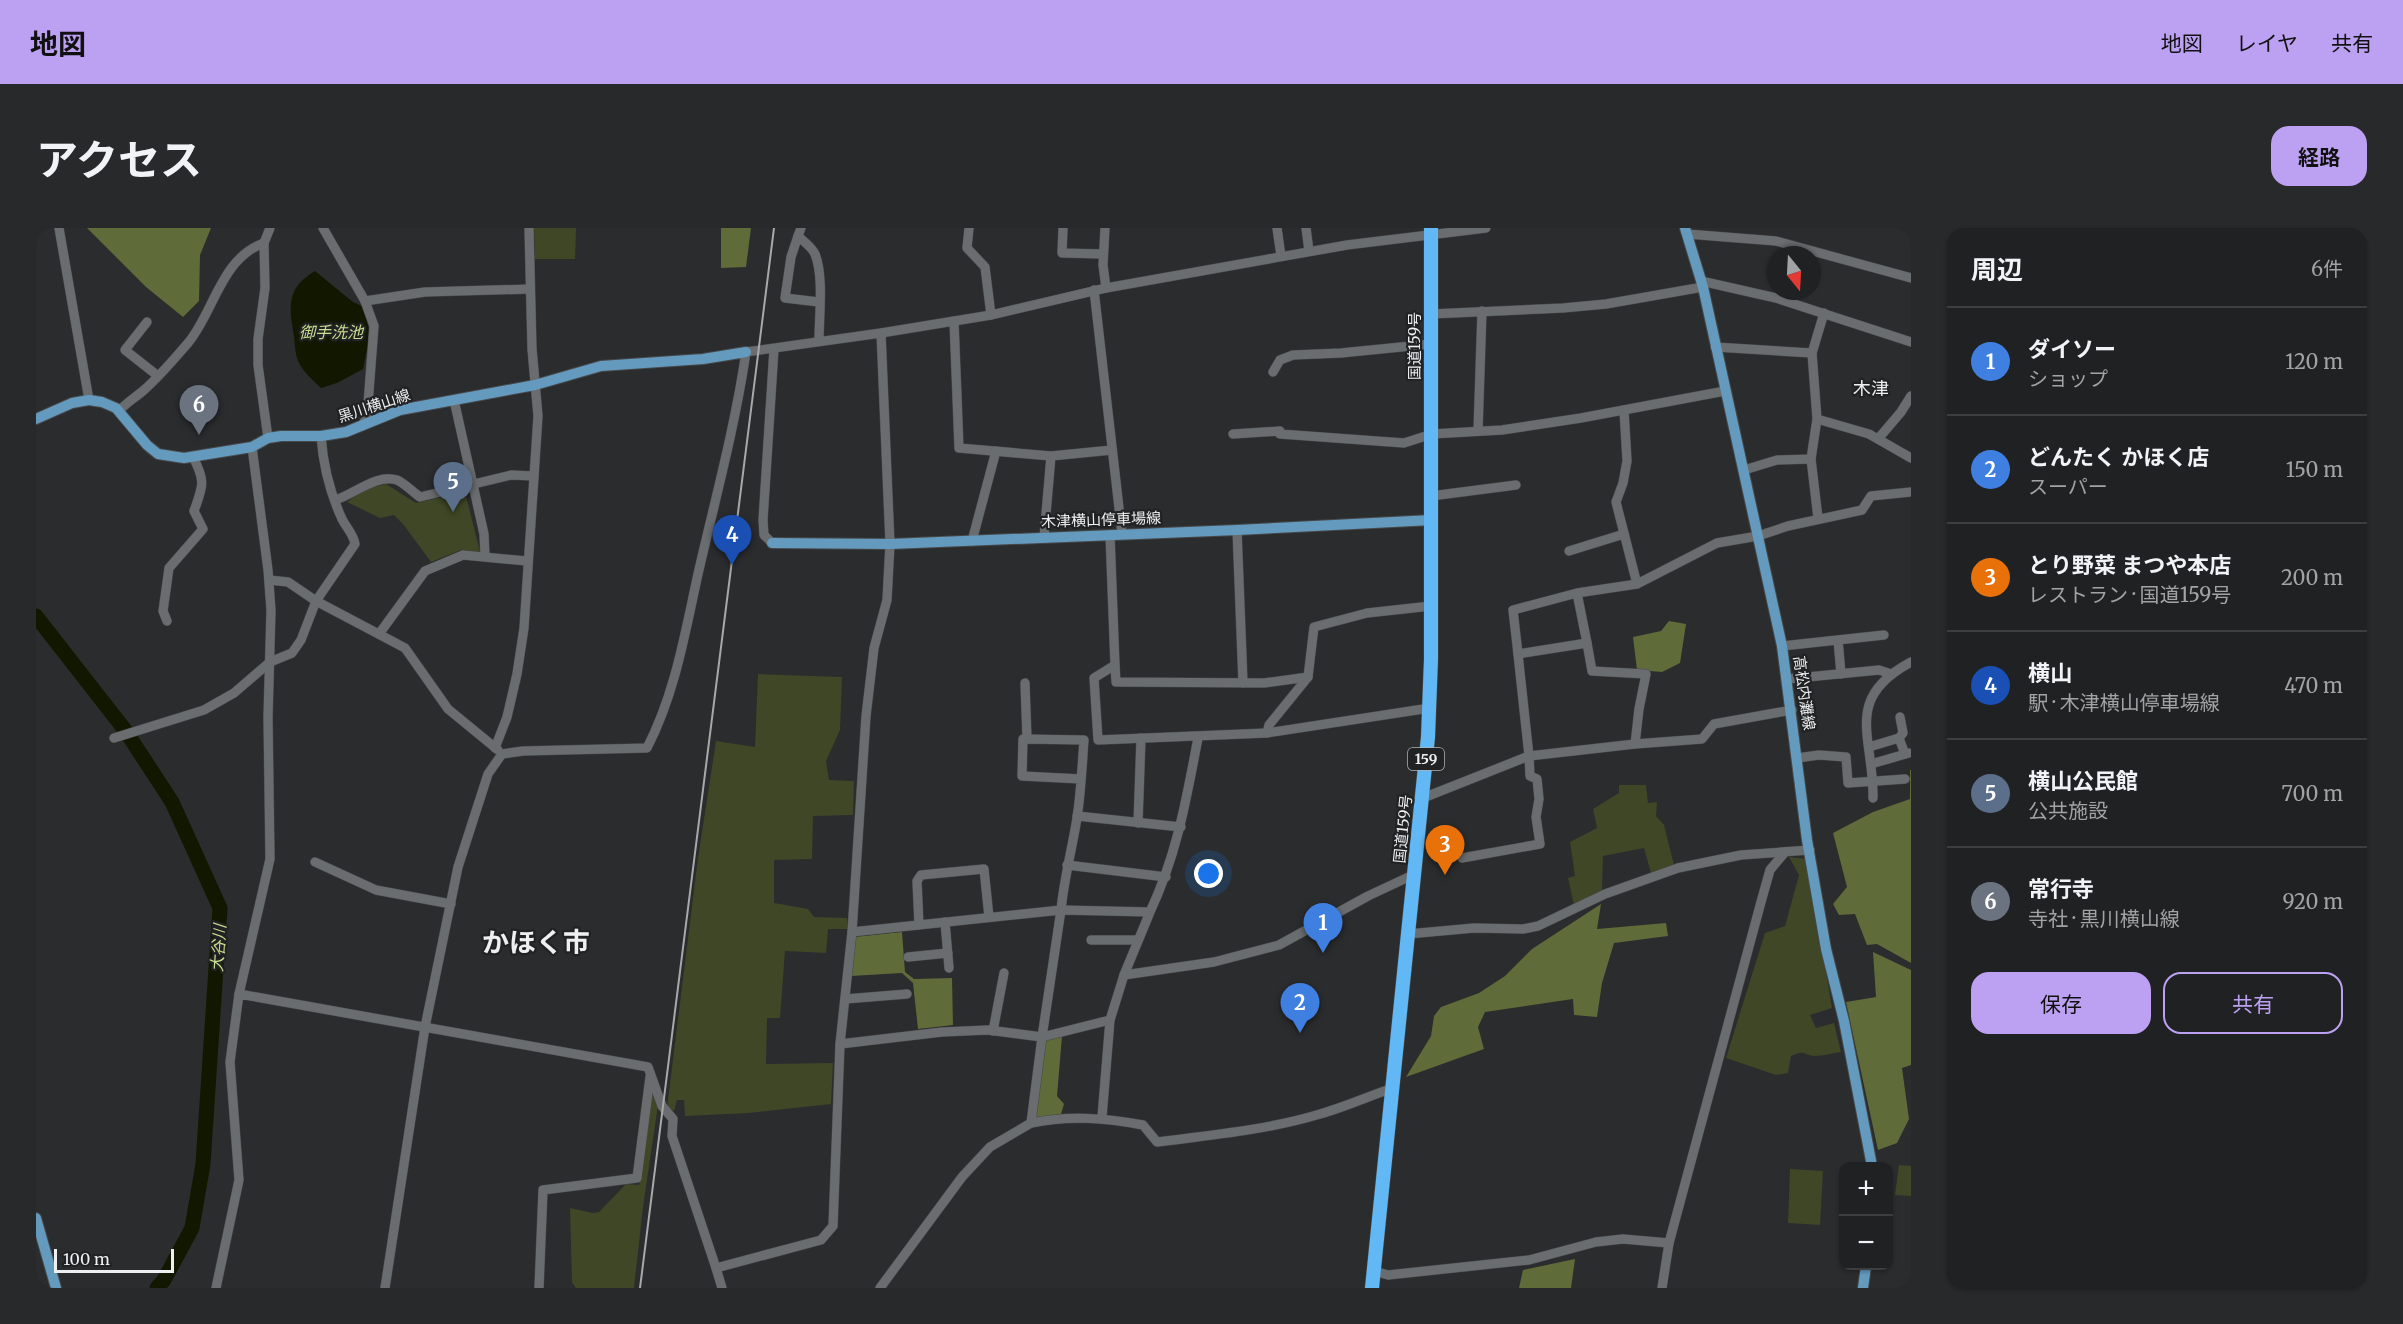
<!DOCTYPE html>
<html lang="ja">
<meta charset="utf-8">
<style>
:root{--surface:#202122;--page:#28292a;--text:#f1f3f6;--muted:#a2a3a5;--line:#3d3e40;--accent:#bca0f2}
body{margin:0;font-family:Merriweather,"Noto Sans JP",serif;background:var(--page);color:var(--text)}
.controls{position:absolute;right:18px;bottom:18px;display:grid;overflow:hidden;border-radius:12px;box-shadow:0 2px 4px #0004}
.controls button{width:54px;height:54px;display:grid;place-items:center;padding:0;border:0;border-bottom:2px solid var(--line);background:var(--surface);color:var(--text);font:30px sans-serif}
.compass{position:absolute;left:1731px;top:18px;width:54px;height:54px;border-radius:50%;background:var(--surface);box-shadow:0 2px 4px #0004;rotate:162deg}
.scale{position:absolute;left:18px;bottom:15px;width:120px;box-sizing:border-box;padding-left:6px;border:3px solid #edeff0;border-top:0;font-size:16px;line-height:21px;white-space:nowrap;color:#edeff0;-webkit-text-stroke:4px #202224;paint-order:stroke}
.you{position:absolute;left:1173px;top:646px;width:21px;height:21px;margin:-15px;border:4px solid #fff;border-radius:50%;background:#1a73e8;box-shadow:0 0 0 9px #1a73e833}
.badge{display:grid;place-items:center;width:39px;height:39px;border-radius:50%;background:var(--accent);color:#fff;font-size:20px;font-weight:700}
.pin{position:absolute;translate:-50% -50px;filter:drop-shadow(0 2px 3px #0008)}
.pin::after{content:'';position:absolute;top:32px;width:21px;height:18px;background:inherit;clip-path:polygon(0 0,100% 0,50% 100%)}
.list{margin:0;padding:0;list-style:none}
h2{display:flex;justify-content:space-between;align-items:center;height:78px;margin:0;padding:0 24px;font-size:26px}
h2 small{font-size:20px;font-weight:400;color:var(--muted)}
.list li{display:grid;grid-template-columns:39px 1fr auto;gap:18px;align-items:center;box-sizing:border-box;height:108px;padding:0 24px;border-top:2px solid var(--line)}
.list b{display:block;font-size:22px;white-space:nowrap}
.list p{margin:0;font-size:20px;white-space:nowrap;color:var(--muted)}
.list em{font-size:20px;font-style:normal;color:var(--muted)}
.actions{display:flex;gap:12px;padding:18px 24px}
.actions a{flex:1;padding:14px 0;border:2px solid var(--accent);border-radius:18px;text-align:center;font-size:21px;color:var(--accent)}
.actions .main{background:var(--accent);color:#111}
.map{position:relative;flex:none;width:1875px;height:1060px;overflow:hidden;border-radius:18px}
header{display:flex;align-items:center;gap:36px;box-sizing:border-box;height:84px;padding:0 30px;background:var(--accent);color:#111}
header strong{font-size:28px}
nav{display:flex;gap:33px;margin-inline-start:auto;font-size:21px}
.intro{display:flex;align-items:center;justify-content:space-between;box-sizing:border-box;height:144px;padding:0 36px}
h1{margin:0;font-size:42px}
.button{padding:15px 27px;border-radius:18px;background:var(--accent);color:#111;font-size:21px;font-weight:700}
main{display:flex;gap:36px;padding:0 36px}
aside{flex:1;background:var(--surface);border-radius:18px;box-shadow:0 2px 4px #0004}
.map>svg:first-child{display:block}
.green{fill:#3f4726}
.forest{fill:#5f6b38}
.water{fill:#121800}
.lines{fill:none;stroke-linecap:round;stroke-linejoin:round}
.river{stroke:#121800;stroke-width:15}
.minor-casing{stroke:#47494a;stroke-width:10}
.major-casing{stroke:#47494a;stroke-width:12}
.highway-casing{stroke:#47494a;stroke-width:15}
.minor{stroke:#6a6d6f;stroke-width:9}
.major{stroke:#659abf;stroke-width:10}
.highway{stroke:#61b8f5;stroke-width:14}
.rail{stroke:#a7a9aa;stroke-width:2}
.labels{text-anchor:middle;stroke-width:4.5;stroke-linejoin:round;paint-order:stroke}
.shield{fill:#202224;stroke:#b0b2b3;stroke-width:1.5}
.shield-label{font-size:14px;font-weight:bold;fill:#edeff0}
.street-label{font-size:15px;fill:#edeff0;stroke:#202224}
.water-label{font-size:16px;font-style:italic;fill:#c9de8e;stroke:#202224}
.quarter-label{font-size:18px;fill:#edeff0;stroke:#202224}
.town-label{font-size:27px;font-weight:bold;fill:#edeff0;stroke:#202224}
</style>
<header>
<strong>地図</strong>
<nav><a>地図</a><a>レイヤ</a><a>共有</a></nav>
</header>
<div class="intro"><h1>アクセス</h1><a class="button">経路</a></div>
<main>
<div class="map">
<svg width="1875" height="1060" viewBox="0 0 1875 1060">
<rect width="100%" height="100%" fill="#2a2c2e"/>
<g class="green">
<path d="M 498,0 L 540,0 L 539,31 L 499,31 Z"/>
<path d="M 350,256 L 380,275 L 429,264 L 444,324 L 425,322 L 395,334 L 367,296 L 358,287 L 344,290 L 311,274 L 329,261 Z"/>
<path d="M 722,446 L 806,449 L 804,502 L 790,533 L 793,552 L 818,553 L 817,587 L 777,588 L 776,631 L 738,632 L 738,675 L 772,681 L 778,689 L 811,690 L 812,701 L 792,701 L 790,725 L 749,723 L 744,790 L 731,790 L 730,836 L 797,835 L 795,876 L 713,885 L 649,888 L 648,872 L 641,872 L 638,883 L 631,880 L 662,630 L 680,513 L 719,519 Z"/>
<path d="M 1583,557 L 1610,557 L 1612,575 L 1621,574 L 1620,588 L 1628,597 L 1638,637 L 1615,645 L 1608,620 L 1567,628 L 1566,663 L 1538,677 L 1532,650 L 1539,648 L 1534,614 L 1561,600 L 1557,581 L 1583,565 Z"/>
<path d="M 1753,629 L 1771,631 L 1796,780 L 1774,787 L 1780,800 L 1798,795 L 1805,824 C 1797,825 1787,828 1779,828 C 1767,827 1770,821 1755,828 L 1752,845 L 1740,847 L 1690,830 L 1729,705 L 1749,698 L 1763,647 Z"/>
<path d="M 615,857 L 622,877 L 607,979 L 598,1060 L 540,1060 L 536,1054 L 534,980 L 557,985 L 563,984 L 590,956 L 603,957 Z"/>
<path d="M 1863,937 L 1875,938 L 1875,968 L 1859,967 Z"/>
<path d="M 1754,941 L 1787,943 L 1784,997 L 1752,995 Z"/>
</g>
<g class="forest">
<path d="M 51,0 L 175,0 L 164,27 L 163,73 L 147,89 L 110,59 Z"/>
<path d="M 685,0 L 715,0 L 710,39 L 685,40 Z"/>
<path d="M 1633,393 L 1650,396 L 1644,435 L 1626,444 L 1601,442 L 1597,409 L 1625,403 Z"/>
<path d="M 1874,542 L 1875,542 L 1875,735 L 1841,716 L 1831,717 L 1819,686 L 1803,687 L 1797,676 L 1811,659 L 1797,605 L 1837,584 L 1874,571 Z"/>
<path d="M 1565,676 L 1561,701 L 1630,695 L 1632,708 L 1578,715 L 1566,755 L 1561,789 L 1538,787 L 1537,771 L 1449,784 L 1442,799 L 1448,821 L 1370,849 L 1395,808 L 1398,788 L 1405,779 L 1443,765 L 1469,748 L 1496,721 Z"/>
<path d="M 866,704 L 869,744 L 878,751 L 916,750 L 917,797 L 882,801 L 877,755 L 866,745 L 815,748 L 818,709 Z"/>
<path d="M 1837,724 L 1875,742 L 1875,837 L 1866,840 L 1873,891 L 1861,915 L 1842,922 L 1810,774 L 1840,769 Z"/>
<path d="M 1026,808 L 1021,868 L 1028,876 L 1025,886 L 999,891 L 1007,812 Z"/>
<path d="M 1539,1031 L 1535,1060 L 1483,1060 L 1487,1042 Z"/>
</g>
<path class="water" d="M 279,43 L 317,74 L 328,79 L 334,107 L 327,141 L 301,155 L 285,160 C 277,152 268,145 263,135 C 259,127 259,117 258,108 C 253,78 250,60 279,43 Z"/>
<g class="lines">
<path class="river" d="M 0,388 L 89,502 L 136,574 L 184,680 L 167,936 L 156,1000 L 128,1052 L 121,1060"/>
<g class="minor-casing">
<g id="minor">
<path d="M 23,0 L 53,172"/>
<path d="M 287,0 L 329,73 L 338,98 L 331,189 L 326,198"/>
<path d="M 765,0 L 762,8 C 768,14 775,18 779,26 C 788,48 783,88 783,113"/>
<path d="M 933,0 L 931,20 L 949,39 L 955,87"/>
<path d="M 1027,0 L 1026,25 L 1067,26"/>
<path d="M 1069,0 L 1067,37 L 1070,60"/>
<path d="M 1241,0 L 1245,28"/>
<path d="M 1270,0 L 1273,23"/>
<path d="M 1651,6 L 1740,13 L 1875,50"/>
<path d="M 762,8 L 755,29 L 749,70 L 783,74"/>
<path d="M 1665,53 L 1740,70 L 1875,114"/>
<path d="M 1058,62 L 1086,306"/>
<path d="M 329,73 L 389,64 L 494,61"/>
<path d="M 1788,85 L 1776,125 L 1781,191 L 1833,206 L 1875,230"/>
<path d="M 1395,86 L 1527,80 L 1570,76 L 1667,59"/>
<path d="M 918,93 L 923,220 L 1015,228 L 1076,222"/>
<path d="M 111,94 L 89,122 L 122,148"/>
<path d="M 845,105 L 854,316 L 851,372 L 838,420 L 830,488 L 816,704 L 1025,682 C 1028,651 1036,621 1041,590 C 1045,564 1046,538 1048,512 L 987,511 L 986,548 L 1045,551"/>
<path d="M 1679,119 L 1776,125"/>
<path d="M 1237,144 L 1244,132 L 1257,127 L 1305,125 L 1395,116"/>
<path d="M 418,172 L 448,306 L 449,328"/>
<path d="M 1588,182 L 1591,233 L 1587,255 L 1580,274 L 1601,356"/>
<path d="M 83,183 C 90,175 100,169 108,162 C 124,148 138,131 152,115 C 178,84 185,30 228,15"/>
<path d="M 1442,203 L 1446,83"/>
<path d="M 1197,206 L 1244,203 L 1244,206 L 1368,215 L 1396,206 L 1466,202 L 1545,190 L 1689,163"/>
<path d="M 232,210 L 222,137 L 222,111 L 229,60 L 228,15 L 234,0"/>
<path d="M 1842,211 L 1865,184 L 1875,168"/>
<path d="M 1775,231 L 1782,290"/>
<path d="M 1708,242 L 1741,232 L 1775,231 L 1781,191"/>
<path d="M 1395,268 L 1480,257"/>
<path d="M 299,272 C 317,267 341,245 361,252 C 368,255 377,264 384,269 L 475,247 L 498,248"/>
<path d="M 1201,302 L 1207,455"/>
<path d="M 1074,307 L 1079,437"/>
<path d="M 1008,309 L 1015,228"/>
<path d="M 936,313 L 960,223"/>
<path d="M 736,315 L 728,307 L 727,292 L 738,121"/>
<path d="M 1533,323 L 1588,306"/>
<path d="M 233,352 L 252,354 L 280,373 L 319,316 C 317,305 311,301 306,291 C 294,265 287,236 285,208"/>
<path d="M 1541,365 L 1551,415 L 1482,426 L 1477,382 L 1541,365 L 1601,356 L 1681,315 L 1722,308 L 1752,298 L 1826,282 L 1835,268 L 1875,264"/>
<path d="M 131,393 L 127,383 L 133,340 L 167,301 L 158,283 C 167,258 170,254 157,229"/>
<path d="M 343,406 L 389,343 L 427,327 L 491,333"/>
<path d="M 1802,412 L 1805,446"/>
<path d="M 1746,418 L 1848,407"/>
<path d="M 1482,426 L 1493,528 L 1599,516 L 1603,481 L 1610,446 L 1556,443 L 1551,415"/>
<path d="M 1751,451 L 1843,442 L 1855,446"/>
<path d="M 989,455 L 991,511"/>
<path d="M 1394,480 L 1231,505 L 1233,497 L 1272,449 L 1278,399 L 1331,385 L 1395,378"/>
<path d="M 1231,505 L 1062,512 L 1058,450 L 1079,437 L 1080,454 L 1228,455 L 1272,449"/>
<path d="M 78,510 L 168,482 L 198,465 L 234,434 L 256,425 L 265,412 L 280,373 L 369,420 L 412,481 L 462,522"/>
<path d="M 1863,510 L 1867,505 L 1864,489"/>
<path d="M 1599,516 L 1666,511 L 1678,496 L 1756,482"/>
<path d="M 1833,519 L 1863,510 L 1869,526"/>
<path d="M 459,520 L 471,489 L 481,446 L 488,400 L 502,188 L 496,121 L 493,0"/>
<path d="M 1761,530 L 1783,527 L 1810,529 L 1812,555 L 1869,551"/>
<path d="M 1835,536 L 1873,525"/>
<path d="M 1387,570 L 1493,528 L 1494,548 L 1501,551 L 1503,571 L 1500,589 L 1504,616 L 1426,630"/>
<path d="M 1837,570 C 1838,509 1806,471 1875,434"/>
<path d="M 1041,588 L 1145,599"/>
<path d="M 1102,595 L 1105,510"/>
<path d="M 279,634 L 340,662 L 415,676"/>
<path d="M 1031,637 L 1130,649"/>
<path d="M 1114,684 L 1088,747 L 1074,792 L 1006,809 L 1025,682 L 1114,684 C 1141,626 1150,573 1162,510"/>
<path d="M 909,694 L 913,740"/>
<path d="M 883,697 L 881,653 L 885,647 L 948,641 L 953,689"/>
<path d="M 816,704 L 804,816 L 906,804 L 952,802 L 1006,809 L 995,895 C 1033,887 1069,890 1107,897 L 1121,914 C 1176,907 1231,902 1284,886 C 1309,879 1333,868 1357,860"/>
<path d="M 1372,706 L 1438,700 L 1487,701 L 1502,698 L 1569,666 L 1642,640 L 1705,627 L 1774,622"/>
<path d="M 1055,712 L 1102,712"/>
<path d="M 872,729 L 912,725"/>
<path d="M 1088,747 L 1178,734 L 1243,717 L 1332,668 L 1379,646"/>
<path d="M 203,766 L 234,631 L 232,489 L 235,382 L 232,342 L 216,219"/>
<path d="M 809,771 L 871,766"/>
<path d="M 957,803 L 968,745"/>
<path d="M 1066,889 L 1074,792"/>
<path d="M 680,1040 L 686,1060"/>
<path d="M 1338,1043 L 1352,1047 L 1493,1032 L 1560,1014 L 1587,1011 L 1633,1015"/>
<path d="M 180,1060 L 203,952 L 194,834 L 203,766 L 612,839 L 626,878 L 637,891 L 636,908 L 680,1040 L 785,1012 L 797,998 L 804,816"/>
<path d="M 349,1060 L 389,799 L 422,639 L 452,546 L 466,526 L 487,523 L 611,520 C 639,466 649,405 662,346 C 679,272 699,199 710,124 L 845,105 L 955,87 L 1070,60 L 1311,17 L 1450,0"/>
<path d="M 503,1060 L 507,962 L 601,950 L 614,849"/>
<path d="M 844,1060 L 926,949 L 954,919 L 995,895"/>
<path d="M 1626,1060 L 1633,1015 L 1725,674 L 1734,642 L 1749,624"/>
</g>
</g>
<g class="major-casing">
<g id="major">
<path d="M 1649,0 L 1667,59 L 1746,418 L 1771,612 L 1790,721 L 1808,793 L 1836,938"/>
<path d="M 0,191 L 36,175 L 53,172 L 66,174 L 80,180 L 111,217 L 122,226 L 148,230 L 216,219 L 232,210 L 245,208 L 285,208 L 310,204 L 364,182 L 499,157 L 565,138 L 667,131 L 710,124"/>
<path d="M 736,315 L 854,316 L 1201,302 L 1396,292"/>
<path d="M 0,990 L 20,1060"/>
<path d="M 1827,1060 L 1830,1038"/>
</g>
</g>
<g class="highway-casing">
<path id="highway" d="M 1336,1060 L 1392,509 L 1395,431 L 1395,0"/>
</g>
<use href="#minor" class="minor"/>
<use href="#major" class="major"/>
<use href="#highway" class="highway"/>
<path class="rail" d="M 604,1060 L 738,0"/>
</g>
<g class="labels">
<rect class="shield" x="1372" y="520" width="36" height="22" rx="4.5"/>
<g class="shield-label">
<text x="1390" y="536">159</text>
</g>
<g class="street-label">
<text transform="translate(1379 118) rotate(-90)" y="5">国道159号</text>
<text transform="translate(338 178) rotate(-18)" y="5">黒川横山線</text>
<text transform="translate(1065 292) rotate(-2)" y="5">木津横山停車場線</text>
<text transform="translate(1768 465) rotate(82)" y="5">高松内灘線</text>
<text transform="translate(1367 601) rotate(-84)" y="5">国道159号</text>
</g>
<g class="water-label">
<text x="295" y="110">御手洗池</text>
<text transform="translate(182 720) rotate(-86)" y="6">大谷川</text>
</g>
<g class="quarter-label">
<text x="1835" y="167">木津</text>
</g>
<g class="town-label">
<text x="500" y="724">かほく市</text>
</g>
</g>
</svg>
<div class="controls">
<button>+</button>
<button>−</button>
</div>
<svg class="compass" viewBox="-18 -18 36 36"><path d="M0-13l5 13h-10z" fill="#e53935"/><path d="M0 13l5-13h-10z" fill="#a2a3a5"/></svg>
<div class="scale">100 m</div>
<div class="you"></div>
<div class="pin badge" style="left:1287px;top:725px;background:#3f7fe0">1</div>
<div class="pin badge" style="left:1264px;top:805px;background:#3f7fe0">2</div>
<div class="pin badge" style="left:1409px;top:647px;background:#e8710a">3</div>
<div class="pin badge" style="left:696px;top:337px;background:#1a4fb4">4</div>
<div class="pin badge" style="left:417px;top:284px;background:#5c6f8a">5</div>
<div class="pin badge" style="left:163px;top:207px;background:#6b7280">6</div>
</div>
<aside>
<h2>周辺<small>6件</small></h2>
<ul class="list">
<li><span class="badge" style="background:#3f7fe0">1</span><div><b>ダイソー</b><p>ショップ</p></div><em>120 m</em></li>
<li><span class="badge" style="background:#3f7fe0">2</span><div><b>どんたく かほく店</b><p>スーパー</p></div><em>150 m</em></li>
<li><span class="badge" style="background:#e8710a">3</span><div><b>とり野菜 まつや本店</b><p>レストラン · 国道159号</p></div><em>200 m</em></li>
<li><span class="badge" style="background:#1a4fb4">4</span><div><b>横山</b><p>駅 · 木津横山停車場線</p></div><em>470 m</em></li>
<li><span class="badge" style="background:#5c6f8a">5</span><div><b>横山公民館</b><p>公共施設</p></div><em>700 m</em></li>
<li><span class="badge" style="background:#6b7280">6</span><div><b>常行寺</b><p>寺社 · 黒川横山線</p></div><em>920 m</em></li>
</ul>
<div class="actions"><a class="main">保存</a><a>共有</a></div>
</aside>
</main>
